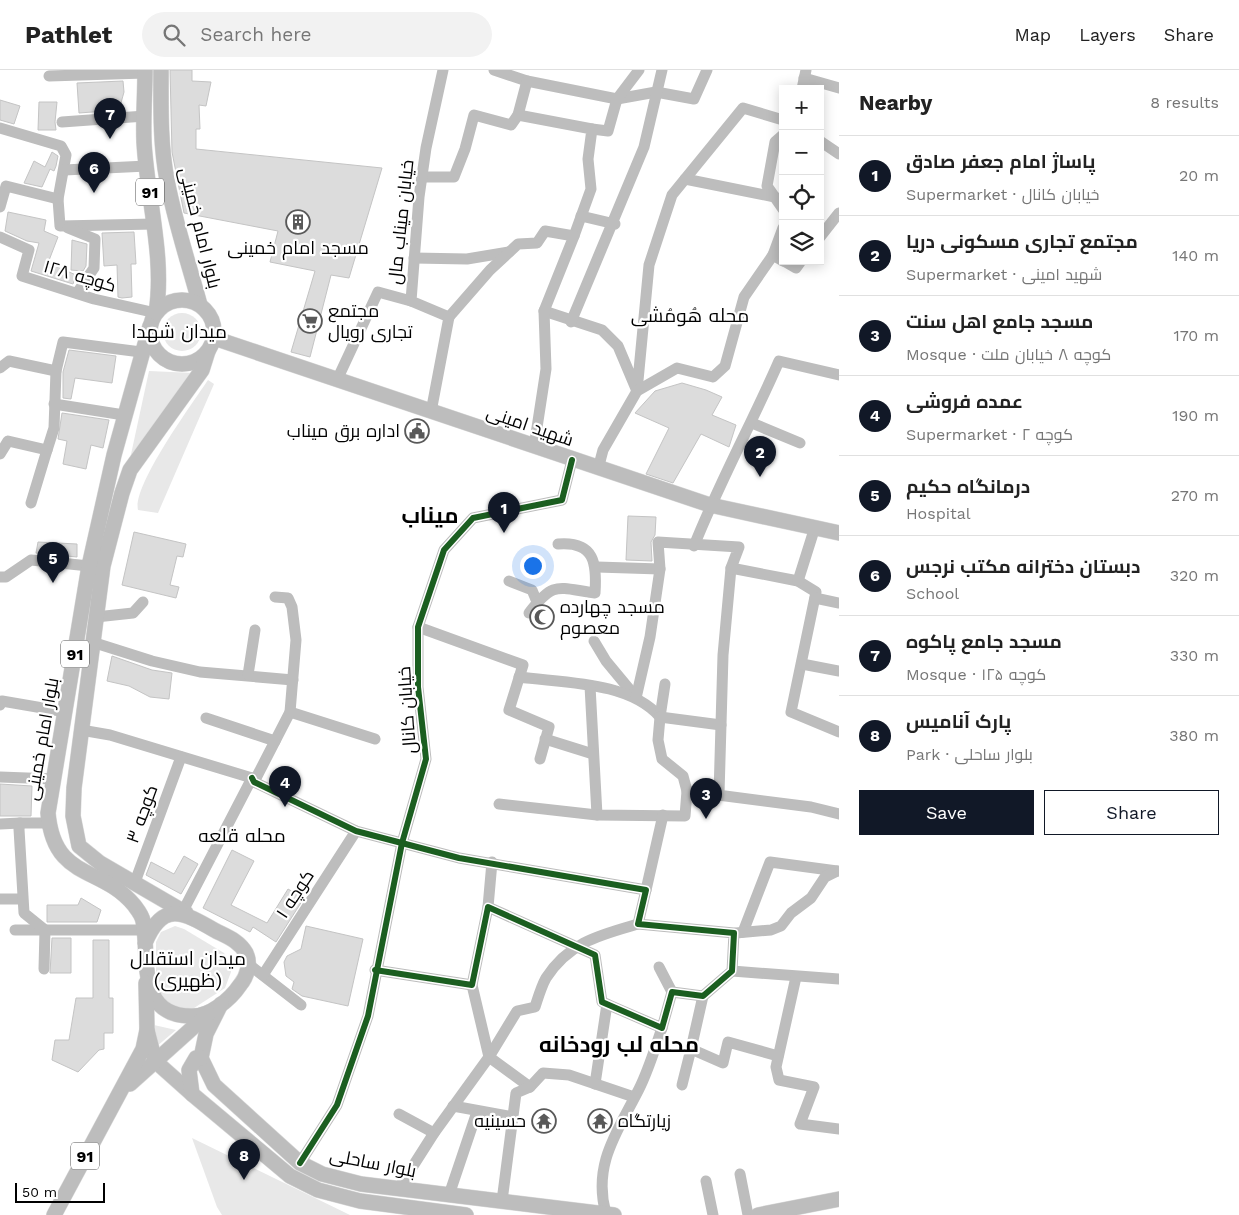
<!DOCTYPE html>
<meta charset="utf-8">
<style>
:root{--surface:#fff;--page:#f2f2f2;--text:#222;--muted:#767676;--line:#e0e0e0;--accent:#111827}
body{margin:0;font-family:"Work Sans",Cairo,sans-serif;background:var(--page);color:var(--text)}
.controls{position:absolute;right:15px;top:15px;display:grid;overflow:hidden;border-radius:0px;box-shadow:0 2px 12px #0003}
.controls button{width:45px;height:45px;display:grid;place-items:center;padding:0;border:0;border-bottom:1px solid var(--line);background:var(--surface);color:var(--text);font:25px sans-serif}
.scale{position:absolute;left:15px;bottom:12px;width:90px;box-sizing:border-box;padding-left:5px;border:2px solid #000;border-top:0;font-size:14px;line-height:18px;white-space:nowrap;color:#000;-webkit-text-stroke:4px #fff;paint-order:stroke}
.you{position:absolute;left:532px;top:495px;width:18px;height:18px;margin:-12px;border:4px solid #fff;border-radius:50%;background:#1a73e8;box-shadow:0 0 0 8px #1a73e833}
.badge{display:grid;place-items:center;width:32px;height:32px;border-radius:50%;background:var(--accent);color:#fff;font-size:16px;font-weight:700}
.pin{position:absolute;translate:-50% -41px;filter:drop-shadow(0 1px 2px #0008)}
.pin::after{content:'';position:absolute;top:26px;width:18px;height:15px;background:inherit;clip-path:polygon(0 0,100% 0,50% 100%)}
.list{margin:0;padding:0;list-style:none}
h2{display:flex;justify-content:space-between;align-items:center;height:65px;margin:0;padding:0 20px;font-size:21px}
h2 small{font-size:16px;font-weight:400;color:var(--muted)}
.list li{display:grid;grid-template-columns:32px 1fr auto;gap:15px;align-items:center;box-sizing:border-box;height:80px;padding:0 20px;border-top:1px solid var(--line)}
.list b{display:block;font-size:19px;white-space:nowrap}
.list p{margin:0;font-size:16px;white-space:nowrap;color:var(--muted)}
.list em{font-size:16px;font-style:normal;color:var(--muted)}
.actions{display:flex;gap:10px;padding:15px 20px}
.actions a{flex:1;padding:11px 0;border:1px solid var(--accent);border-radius:0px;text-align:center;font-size:18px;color:var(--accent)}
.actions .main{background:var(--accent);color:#fff}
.icon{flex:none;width:28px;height:28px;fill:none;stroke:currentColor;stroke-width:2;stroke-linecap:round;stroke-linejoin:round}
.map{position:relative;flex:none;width:839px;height:1145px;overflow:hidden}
header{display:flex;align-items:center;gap:30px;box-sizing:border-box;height:70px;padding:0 25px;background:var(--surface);border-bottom:1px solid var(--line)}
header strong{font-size:24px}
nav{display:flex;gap:28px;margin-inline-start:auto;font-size:18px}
.search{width:350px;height:45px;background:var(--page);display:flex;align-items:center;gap:12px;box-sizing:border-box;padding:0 18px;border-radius:28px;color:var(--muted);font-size:19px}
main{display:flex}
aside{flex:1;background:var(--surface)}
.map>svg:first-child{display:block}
.green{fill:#e8e8e8}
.building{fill:#dcdcdc;stroke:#c4c4c4}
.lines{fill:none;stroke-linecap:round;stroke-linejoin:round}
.major-casing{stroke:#dbdbdb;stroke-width:16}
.minor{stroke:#bdbdbd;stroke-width:11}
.major{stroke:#bdbdbd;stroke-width:15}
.cycleway-casing{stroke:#fff;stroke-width:9}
.cycleway{stroke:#1b5e20;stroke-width:6}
.labels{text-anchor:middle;stroke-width:4.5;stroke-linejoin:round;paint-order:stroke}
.shield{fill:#fff;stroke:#4c4c4c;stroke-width:1}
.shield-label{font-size:16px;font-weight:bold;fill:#000}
.street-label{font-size:18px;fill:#000;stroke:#fff}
.poi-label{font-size:18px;fill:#000;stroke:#fff;text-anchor:start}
.neighbourhood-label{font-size:19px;fill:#000;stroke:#fff}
.district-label{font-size:22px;font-weight:bold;fill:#000;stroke:#fff}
</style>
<header>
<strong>Pathlet</strong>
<div class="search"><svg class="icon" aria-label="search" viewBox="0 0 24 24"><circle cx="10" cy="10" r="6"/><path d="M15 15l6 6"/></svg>Search here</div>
<nav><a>Map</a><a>Layers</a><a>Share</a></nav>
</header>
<main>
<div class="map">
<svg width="839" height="1145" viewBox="0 0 839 1145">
<rect width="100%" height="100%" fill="#fff"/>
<g class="green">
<circle cx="182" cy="262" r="19"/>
<path d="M 149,301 L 194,303 L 130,389 Z"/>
<path d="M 208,310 L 214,314 L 158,443 L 138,440 C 132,416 192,334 208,310 Z"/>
<path d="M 175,856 L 184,859 L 224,883 L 230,892 L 231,902 L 225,918 L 194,938 L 188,939 L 170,937 L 156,918 L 156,872 L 161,862 Z"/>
<path d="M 154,955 L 176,960 L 156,977 Z"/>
<path d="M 192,1068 L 350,1145 L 222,1145 L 217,1137 Z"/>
</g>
<g class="building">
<path d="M 170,0 L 192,0 L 192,11 L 211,12 L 206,36 L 199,35 L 200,59 L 196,59 L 196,79 L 382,98 L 349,208 L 331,205 L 310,287 L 291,282 L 315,201 L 270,192 L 278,161 L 184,143 L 172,82 Z"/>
<path d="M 123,11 L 124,22 L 119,40 L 79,43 L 77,13 Z"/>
<path d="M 0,30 L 20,36 L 14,54 L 0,50 Z"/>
<path d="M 39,32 L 57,32 L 55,52 L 56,60 L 38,60 Z"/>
<path d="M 52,82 L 58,86 L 56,96 L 54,101 L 50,99 L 42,117 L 24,113 L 34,91 L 45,97 Z"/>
<path d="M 8,142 L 46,150 L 44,161 L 58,167 L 48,193 L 76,205 L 73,214 L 31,201 L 39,173 L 27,171 L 5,161 Z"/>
<path d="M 134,162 L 136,194 L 131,194 L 132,227 L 122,228 L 118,227 L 117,195 L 104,196 L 102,163 Z"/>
<path d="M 72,170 L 87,174 L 86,196 L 83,201 L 71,200 Z"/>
<path d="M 69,280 L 116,286 L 112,313 L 75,308 L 71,329 L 63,328 L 63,302 Z"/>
<path d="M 682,313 L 706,320 L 722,327 L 712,345 L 736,355 L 729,377 L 701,364 L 673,413 L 646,404 L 669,358 L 635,343 L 655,321 Z"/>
<path d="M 62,343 L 109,350 L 103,378 L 91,375 L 86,399 L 63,394 L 67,371 L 58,369 Z"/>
<path d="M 628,446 L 656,447 L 655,465 L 651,472 L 652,491 L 626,490 Z"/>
<path d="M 134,462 L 186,474 L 183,487 L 177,486 L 170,515 L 179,517 L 176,528 L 122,515 Z"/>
<path d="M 38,472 L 77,474 L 77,487 L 36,483 Z"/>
<path d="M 112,586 L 152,600 L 172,603 L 169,629 L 150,627 L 129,616 L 107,611 Z"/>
<path d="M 0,714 L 32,716 L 31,746 L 0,746 Z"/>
<path d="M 232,780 L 254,791 L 231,835 L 267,853 L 288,819 L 304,828 L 276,872 L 253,857 L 250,862 L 203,838 Z"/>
<path d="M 184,786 L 198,794 L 181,824 L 146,805 L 151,792 L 174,804 Z"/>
<path d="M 81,828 L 101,840 L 97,852 L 47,852 L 47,835 L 78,835 Z"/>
<path d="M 306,856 L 363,869 L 348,936 L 302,926 L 292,919 L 294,912 L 286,906 L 284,892 L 287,886 L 301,879 Z"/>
<path d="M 52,868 L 71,868 L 71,903 L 50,903 Z"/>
<path d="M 93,870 L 109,870 L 109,928 L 113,928 L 113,963 L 104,963 L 104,979 L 99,980 L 78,1002 L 52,990 L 55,970 L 69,970 L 76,928 L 93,928 Z"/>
</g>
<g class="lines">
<g class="major-casing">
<g id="major">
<path d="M 145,0 C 145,24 143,48 144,72 C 147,128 165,188 156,243"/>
<path d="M 161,0 C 161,36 160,74 167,110 C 175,153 189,194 200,235"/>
<circle cx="182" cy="262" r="32"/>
<path d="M 214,268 L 710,435 L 839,463"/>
<path d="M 186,843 L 100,793 L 79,776 L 73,746 L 74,718 L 103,496 L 122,423 L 130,400 L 202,300 L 208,281"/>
<path d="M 145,873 C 163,830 183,842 216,861 C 228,867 239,871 246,883 C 251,893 247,907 240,915 C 230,930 209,947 191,946 C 135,946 150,885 143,851 C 142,845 137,839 134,835 C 101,795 54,811 48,743 L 89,496 L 114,385 L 150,256"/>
<path d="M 221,934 L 206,964 L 201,988 L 214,1015 L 300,1093 L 322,1104 L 361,1114 L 614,1145"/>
<path d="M 147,960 L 155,991 L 192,1024 L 290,1106 L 318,1120 L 360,1131 L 466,1145"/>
<path d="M 130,1014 L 208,944"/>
<path d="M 192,1024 L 189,1000 L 196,988 L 201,988"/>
<path d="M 54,1145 L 143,979 L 147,960 L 146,913"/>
<path d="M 758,1145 L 839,1129"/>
</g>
</g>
<g class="minor">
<path d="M 494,0 L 527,11 L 617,29 L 656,22 L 694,29 L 707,0"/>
<path d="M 49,6 L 145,3"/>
<path d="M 804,8 L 839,18"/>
<path d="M 802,19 L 806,0"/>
<path d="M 518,45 L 527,11"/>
<path d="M 62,52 L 145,46"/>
<path d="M 0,58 L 61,76 L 66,85 L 58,129 L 60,156 L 154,154"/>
<path d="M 592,59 L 608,61 L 617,29 L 639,0"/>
<path d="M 783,65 L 775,72 L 767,116 L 783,139"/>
<path d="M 820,71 L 839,84"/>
<path d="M 64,100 L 147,96"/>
<path d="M 422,107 L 454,107 L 465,79 L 474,45 L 511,55 L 518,45 L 592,59 L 588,89 L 591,119 L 574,166"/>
<path d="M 685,109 L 775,127"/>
<path d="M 0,137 L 6,116 L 58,129"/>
<path d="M 581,146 L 615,154"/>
<path d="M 68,158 L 95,169 L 94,198 L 77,223"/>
<path d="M 0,167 L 29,180 L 22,206 L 94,229 L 156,243"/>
<path d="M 820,167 L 839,143"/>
<path d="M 773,185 L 783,158"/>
<path d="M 414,188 L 467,189 L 509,182"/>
<path d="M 784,191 L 796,198 L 801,191"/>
<path d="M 544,241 L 602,260 L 618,276 L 637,321 L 649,195 L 672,125 L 743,38 L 783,50"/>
<path d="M 449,247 L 490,200 L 518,174 L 537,173 L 545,161 L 574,166 L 544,241 L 546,299 L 534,377"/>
<path d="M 571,252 L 644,77 L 662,0"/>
<path d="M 0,298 L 9,291 L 56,301"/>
<path d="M 337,310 L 378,222 L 411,231"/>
<path d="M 54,334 L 124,345"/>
<path d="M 431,342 L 449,247 L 411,231 L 419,127 L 426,78 L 443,0"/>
<path d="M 752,353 L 800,373"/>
<path d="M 47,380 L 54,358 L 56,301 L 63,272 L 141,282"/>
<path d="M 0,384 L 8,371 L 47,380 L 31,433"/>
<path d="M 598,399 L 603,380 L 637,321 L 677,298 L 713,307 L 725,296 L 744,227 L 773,185 L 783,191"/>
<path d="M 694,476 C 719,413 752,353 779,291 L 839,305"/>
<path d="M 597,497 L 660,499 L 658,472 L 739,477 L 731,498 L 723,585 L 719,724"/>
<path d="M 731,498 L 798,511 L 816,522 L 791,642 L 839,662"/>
<path d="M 0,507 L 6,507 L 31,490 L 89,496"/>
<path d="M 509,511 L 532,520 L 537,532"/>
<path d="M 798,511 L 815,457"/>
<path d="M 815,528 L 839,533"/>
<path d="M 529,543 C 554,510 558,518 595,523 C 597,494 595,471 558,474"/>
<path d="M 96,547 L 133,543 L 143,532"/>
<path d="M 418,557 L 523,595 L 509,640 L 549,657 L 540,689"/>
<path d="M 594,571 L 606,591 L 635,626"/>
<path d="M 92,572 L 152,591 L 200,602 L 293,610"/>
<path d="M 802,594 L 839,601"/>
<path d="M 248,605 L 255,560"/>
<path d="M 519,607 C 563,613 629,611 660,647"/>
<path d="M 590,616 L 597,745"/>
<path d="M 636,628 L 650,567 L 660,499"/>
<path d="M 0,635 L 2,631 L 66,642"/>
<path d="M 290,642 L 375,669"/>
<path d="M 660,647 L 665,614"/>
<path d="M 206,648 L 275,671"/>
<path d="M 81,660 L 110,665 L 252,708"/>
<path d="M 545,669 L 593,684"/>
<path d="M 0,707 L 54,709"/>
<path d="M 252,708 L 254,712 L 356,761 L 459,788 L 646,820 L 638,854 L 734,863 L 732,901 L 703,926 L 672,922 L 662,958 L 602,932 L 595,885 L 488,837 L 472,915 L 375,900"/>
<path d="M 254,712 L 290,642 L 296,570 L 292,537 L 288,528 L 275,527"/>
<path d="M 687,721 L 683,706 L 662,689 L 658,670 L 660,647 L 721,655"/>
<path d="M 499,734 L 597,745 L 685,746 L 687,721 L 811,737 L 839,744"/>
<path d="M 0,754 L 20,753"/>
<path d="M 135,812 L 181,687"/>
<path d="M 646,820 L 663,745"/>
<path d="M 0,829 L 22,829"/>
<path d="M 488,837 L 492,792"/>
<path d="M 183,841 L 252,708"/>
<path d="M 15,860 L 144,860"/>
<path d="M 743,862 L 770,792 L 837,801"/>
<path d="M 736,863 L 771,860 L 781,856 L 791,843 L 811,828 L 825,807 L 837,801"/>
<path d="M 247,893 L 301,935"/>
<path d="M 659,897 L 672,922"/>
<path d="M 44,899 L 45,860 L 24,843 L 19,759 L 20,753 L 49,753"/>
<path d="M 732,901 L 839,909"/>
<path d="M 263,905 L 356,761"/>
<path d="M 796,907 L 776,997 L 779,1010 L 814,1017 L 800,1054 L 839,1059"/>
<path d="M 703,926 L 691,979 L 723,993 L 728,972 L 778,986"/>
<path d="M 595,1014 L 607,934"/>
<path d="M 682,1015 L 691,979"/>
<path d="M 634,1027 L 569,1005 L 543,1003 L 530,1017 L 489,987 L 517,941 L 535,937 C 538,928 541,917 546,908 C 569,872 600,865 638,854"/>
<path d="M 453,1036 L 513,1047"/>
<path d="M 399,1044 L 434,1063"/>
<path d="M 300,1093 L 337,1035 L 368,946 L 402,773 L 426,689 L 418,617 L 418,557 L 444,480 L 473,448 L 562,430 L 572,390"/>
<path d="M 740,1104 L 748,1145"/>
<path d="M 706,1111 L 713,1145"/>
<path d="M 399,1118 L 434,1063 L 489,987 L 472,915"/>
<path d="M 449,1125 L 477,1042"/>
<path d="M 502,1131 L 516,1023 L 530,1017"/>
<path d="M 606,1144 C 592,1094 618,1061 639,1019 C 649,999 655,978 662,958"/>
</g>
<use href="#major" class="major"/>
<g class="cycleway-casing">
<g id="cycleway">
<path d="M 252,708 L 254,712 L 356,761 L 459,788 L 646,820 L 638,854 L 734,863 L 732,901 L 703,926 L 672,922 L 662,958 L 602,932 L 595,885 L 488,837 L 472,915 L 375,900"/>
<path d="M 300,1093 L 337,1035 L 368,946 L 402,773 L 426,689 L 418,617 L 418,557 L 444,480 L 473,448 L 562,430 L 572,390"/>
</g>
</g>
<use href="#cycleway" class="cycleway"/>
</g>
<defs>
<g id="building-ring" transform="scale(1.25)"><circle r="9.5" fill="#fff" stroke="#595959" stroke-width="1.5"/><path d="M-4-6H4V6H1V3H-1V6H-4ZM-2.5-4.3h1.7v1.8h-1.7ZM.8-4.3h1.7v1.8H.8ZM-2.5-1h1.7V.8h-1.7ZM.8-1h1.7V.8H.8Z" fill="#595959"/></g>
<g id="supermarket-ring" transform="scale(1.25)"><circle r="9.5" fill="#fff" stroke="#595959" stroke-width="1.5"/><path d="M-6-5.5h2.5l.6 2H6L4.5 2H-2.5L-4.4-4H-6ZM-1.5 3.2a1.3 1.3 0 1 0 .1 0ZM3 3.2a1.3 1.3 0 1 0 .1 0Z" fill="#595959"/></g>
<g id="civic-ring" transform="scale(1.25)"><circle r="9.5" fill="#fff" stroke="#595959" stroke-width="1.5"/><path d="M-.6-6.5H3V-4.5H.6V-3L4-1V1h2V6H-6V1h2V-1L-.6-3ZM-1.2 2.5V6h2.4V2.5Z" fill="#595959"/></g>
<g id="mosque-ring" transform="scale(1.25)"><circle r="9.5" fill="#fff" stroke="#595959" stroke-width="1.5"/><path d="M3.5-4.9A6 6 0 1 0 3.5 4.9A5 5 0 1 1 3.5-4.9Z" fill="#595959"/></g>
<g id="temple-ring" transform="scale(1.25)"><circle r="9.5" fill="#fff" stroke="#595959" stroke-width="1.5"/><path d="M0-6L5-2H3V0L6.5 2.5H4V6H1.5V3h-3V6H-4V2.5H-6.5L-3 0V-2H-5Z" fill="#595959"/></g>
</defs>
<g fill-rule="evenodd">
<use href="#building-ring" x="298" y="152"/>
<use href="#supermarket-ring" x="310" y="251"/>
<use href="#civic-ring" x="417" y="361"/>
<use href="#mosque-ring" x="542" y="547"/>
<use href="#temple-ring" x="544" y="1051"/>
<use href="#temple-ring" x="600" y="1051"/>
</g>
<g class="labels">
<g class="shield">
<rect x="136" y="108.5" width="28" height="27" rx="4"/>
<rect x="61" y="570.5" width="28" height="27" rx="4"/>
<rect x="71" y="1072.5" width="28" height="27" rx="4"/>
</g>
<g class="shield-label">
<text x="150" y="128">91</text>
<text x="75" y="590">91</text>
<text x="85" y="1092">91</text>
</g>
<g class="street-label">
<text transform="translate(401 152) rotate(-84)" y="6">خیابان میناب مال</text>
<text transform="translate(200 158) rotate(76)" y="6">بلوار امام خمینی</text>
<text transform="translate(80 206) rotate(16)" y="6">کوچه ۱۲۸</text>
<text transform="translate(530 356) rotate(19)" y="6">شهید امینی</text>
<text transform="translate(407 640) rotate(-94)" y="6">خیابان کانال</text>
<text transform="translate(42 669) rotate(-80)" y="6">بلوار امام خمینی</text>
<text transform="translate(142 744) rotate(-70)" y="6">کوچه ۳</text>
<text transform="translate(295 824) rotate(-57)" y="6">کوچه ۱</text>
<text transform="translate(373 1093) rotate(11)" y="6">بلوار ساحلی</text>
</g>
<g class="poi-label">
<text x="298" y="184" text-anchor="middle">مسجد امام خمینی</text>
<text x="328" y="247">مجتمع<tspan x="328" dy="21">تجاری رویال</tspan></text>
<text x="400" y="367" text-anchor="end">اداره برق میناب</text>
<text x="560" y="543">مسجد چهارده<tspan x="560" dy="21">معصوم</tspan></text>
<text x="526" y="1057" text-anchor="end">حسینیه</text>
<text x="618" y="1057">زیارتگاه</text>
</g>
<g class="neighbourhood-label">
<text x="690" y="252">محله هُومُشی</text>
<text x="179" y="268">میدان شهدا</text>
<text x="242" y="772">محله قلعه</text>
<text x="188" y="895">میدان استقلال<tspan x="188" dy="22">(ظهیری)</tspan></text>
</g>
<g class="district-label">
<text x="430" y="453">میناب</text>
<text x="619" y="982">محله لب رودخانه</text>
</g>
</g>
</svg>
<div class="controls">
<button>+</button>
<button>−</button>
<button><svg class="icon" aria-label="locate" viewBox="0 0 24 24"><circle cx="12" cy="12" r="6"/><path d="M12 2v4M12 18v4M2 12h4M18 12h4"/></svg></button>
<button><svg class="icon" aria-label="layers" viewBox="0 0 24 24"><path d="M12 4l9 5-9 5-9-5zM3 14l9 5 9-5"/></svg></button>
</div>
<div class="scale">50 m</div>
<div class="you"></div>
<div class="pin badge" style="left:504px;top:463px">1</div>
<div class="pin badge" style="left:760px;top:407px">2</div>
<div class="pin badge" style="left:706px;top:749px">3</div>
<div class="pin badge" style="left:285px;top:737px">4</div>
<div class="pin badge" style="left:53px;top:513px">5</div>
<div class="pin badge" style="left:94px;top:123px">6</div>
<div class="pin badge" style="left:110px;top:69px">7</div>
<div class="pin badge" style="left:244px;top:1110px">8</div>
</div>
<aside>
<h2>Nearby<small>8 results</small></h2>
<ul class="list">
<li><span class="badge">1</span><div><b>پاساژ امام جعفر صادق</b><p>Supermarket · خیابان کانال</p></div><em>20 m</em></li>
<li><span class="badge">2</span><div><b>مجتمع تجاری مسکونی دریا</b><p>Supermarket · شهید امینی</p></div><em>140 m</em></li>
<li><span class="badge">3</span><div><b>مسجد جامع اهل سنت</b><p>Mosque · کوچه ۸ خیابان ملت</p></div><em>170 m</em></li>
<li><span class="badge">4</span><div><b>عمده فروشی</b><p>Supermarket · کوچه ۲</p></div><em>190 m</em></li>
<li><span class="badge">5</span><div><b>درمانگاه حکیم</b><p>Hospital</p></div><em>270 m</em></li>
<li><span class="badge">6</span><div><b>دبستان دخترانه مکتب نرجس</b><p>School</p></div><em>320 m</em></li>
<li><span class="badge">7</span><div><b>مسجد جامع پاکوه</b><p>Mosque · کوچه ۱۲۵</p></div><em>330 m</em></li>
<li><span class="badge">8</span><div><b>پارک آنامیس</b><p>Park · بلوار ساحلی</p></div><em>380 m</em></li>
</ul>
<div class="actions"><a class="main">Save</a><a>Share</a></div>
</aside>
</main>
